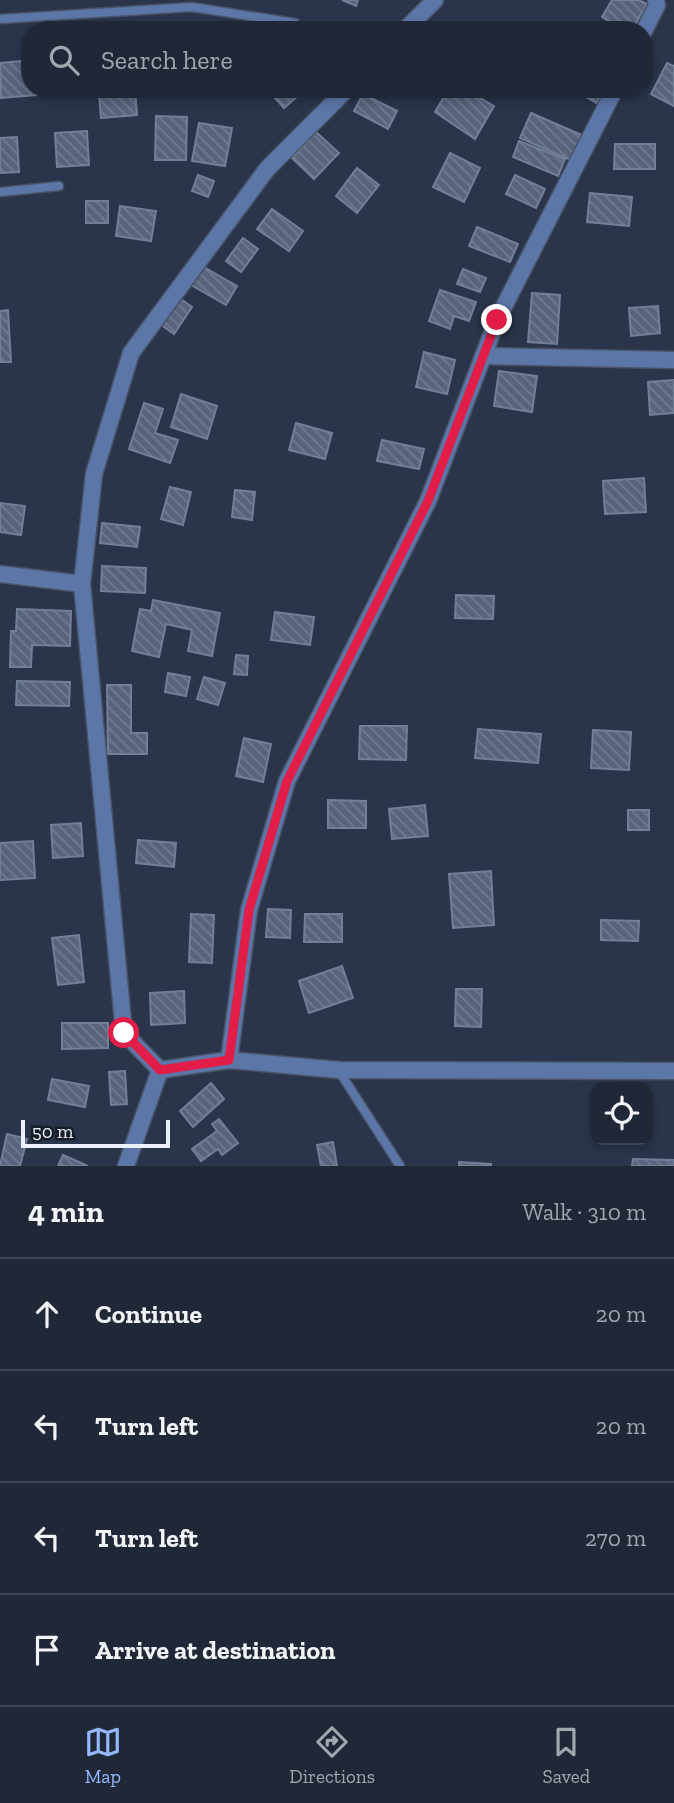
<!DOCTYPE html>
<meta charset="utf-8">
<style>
:root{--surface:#202838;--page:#283040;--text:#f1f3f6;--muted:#a2a6ae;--line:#3d4453;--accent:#94b7fd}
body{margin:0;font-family:"Zilla Slab",serif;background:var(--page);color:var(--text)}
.controls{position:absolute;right:21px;bottom:21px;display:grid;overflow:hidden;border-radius:14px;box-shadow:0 4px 10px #0003}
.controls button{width:63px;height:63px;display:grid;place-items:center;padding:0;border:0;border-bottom:2px solid var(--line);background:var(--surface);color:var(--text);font:35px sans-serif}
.scale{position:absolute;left:21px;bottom:18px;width:149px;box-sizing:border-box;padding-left:7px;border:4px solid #ebf2fd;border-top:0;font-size:19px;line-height:24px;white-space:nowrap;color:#ebf2fd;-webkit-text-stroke:5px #171d26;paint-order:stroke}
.stop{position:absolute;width:21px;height:21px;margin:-16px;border:5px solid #e11d48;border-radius:50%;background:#fff}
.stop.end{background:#e11d48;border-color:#fff;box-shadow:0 2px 7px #0008}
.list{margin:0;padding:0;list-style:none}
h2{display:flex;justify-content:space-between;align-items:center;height:91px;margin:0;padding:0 28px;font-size:30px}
h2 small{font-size:23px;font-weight:400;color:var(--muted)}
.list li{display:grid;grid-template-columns:46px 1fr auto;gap:21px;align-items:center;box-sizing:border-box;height:112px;padding:0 28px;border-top:2px solid var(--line)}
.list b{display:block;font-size:26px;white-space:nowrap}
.list em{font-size:23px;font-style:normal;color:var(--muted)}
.icon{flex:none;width:38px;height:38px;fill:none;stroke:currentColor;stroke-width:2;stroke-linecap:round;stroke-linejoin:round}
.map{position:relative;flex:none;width:674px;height:1166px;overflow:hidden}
.search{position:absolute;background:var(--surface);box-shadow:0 4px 10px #0003;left:21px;right:21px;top:21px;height:77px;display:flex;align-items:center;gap:18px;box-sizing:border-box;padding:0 24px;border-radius:28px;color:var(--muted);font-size:26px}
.sheet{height:539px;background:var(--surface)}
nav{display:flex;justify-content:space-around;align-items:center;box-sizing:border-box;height:98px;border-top:2px solid var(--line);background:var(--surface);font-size:19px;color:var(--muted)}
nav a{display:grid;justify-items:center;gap:4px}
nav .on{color:var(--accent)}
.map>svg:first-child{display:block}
.building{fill:url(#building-back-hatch);stroke:#727f98;stroke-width:2}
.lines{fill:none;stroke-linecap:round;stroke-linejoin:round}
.lane-casing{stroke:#495367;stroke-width:11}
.street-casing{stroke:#495367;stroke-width:19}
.lane{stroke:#5d76a8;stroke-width:8}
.street{stroke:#5d76a8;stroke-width:16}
.route{stroke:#e11d48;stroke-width:9}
</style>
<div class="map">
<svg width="674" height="1166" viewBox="0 0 674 1166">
<defs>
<pattern id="building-back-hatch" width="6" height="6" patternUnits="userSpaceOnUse" patternTransform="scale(1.75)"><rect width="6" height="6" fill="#58647d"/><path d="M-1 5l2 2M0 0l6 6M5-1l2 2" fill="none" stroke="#707b90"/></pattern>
</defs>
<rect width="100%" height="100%" fill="#2a354b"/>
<g class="building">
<path d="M 342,0 L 358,0 L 356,6 Z"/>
<path d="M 612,0 L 639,0 L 647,4 L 632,30 L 623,30 L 602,17 Z"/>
<path d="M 30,60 L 30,89 L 36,89 L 36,95 L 1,98 L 0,63 Z"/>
<path d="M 667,63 L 674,66 L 674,106 L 651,94 Z"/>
<path d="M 113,89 L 135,89 L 137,115 L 101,118 L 99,94 L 113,92 Z"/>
<path d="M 267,89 L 306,89 L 284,108 Z"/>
<path d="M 454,89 L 465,89 L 494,106 L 475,139 L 435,112 L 444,97 L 449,97 Z"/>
<path d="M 572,89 L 604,89 L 597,103 Z"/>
<path d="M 363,94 L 397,111 L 388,129 L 354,111 Z"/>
<path d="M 531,113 L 584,136 L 573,161 L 520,138 Z"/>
<path d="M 156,116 L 187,117 L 186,160 L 155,160 Z"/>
<path d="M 199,123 L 232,128 L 225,166 L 192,161 Z"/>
<path d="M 87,131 L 89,165 L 57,167 L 55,133 Z"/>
<path d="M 316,132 L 339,153 L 314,179 L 292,158 Z"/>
<path d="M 17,137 L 19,172 L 0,173 L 0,138 Z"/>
<path d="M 519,141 L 565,159 L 558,176 L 513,157 Z"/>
<path d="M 615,144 L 655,144 L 655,169 L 614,169 Z"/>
<path d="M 450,153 L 480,168 L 464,202 L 433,187 Z"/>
<path d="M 357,168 L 379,185 L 357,213 L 336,196 Z"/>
<path d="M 198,175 L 214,181 L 208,197 L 192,191 Z"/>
<path d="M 515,175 L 545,189 L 536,208 L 506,194 Z"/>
<path d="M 590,193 L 632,197 L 629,226 L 587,222 Z"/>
<rect x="86" y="201" width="22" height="22"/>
<path d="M 120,206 L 156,211 L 151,241 L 116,236 Z"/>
<path d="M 272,209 L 303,231 L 289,251 L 257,229 Z"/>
<path d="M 477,227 L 518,244 L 510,262 L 469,246 Z"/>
<path d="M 243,238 L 258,249 L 241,272 L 226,261 Z"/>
<path d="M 202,266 L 237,286 L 226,305 L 191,285 Z"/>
<path d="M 463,269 L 486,278 L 480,292 L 457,284 Z"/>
<path d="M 440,290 L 476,302 L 469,321 L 454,316 L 450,329 L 429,321 Z"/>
<path d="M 532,293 L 560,295 L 557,344 L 528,342 Z"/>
<path d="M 178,297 L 192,307 L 174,334 L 160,324 Z"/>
<path d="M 658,306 L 660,333 L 631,336 L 629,308 Z"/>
<path d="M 8,310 L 11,362 L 0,362 L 0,311 Z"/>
<path d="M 424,352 L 455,360 L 447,394 L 416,387 Z"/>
<path d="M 499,371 L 537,376 L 532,412 L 494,406 Z"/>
<path d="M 674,380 L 674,413 L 650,415 L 648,382 Z"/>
<path d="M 181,394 L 217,406 L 207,439 L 171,427 Z"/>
<path d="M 144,403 L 163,409 L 155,433 L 178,440 L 170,463 L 129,449 Z"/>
<path d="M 296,423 L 332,433 L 325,459 L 289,450 Z"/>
<path d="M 382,440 L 424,449 L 419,469 L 377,461 Z"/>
<path d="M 644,478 L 646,512 L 605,514 L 603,481 Z"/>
<path d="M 170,487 L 191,492 L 183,525 L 161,519 Z"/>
<path d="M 235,490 L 255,492 L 252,520 L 232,517 Z"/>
<path d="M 0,503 L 25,506 L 21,535 L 0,532 Z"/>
<path d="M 102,523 L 140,527 L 137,547 L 100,543 Z"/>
<path d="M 102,566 L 146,568 L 145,593 L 101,591 Z"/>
<path d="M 456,595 L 494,596 L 493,619 L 455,618 Z"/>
<path d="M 153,600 L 220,613 L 212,656 L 188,651 L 192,630 L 166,624 L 159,657 L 132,651 L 140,609 L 151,611 Z"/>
<path d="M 17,609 L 71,611 L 70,646 L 32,645 L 31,667 L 10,667 L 11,631 L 16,631 Z"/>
<path d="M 275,612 L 314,617 L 310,645 L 271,640 Z"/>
<path d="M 236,655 L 248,656 L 247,675 L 234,674 Z"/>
<path d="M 168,673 L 190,677 L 186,696 L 165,692 Z"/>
<path d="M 204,677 L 225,683 L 218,705 L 197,699 Z"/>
<path d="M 17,681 L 70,682 L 69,706 L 16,705 Z"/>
<path d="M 107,685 L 131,685 L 131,733 L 147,733 L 147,754 L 108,754 Z"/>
<path d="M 360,726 L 407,726 L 406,760 L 359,759 Z"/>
<path d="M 478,729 L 541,734 L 538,763 L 475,758 Z"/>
<path d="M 593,730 L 631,732 L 629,770 L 591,768 Z"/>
<path d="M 244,738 L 271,744 L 263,782 L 236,776 Z"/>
<path d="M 328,800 L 366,801 L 366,828 L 328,828 Z"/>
<path d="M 425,805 L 428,836 L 392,839 L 389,809 Z"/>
<rect x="628" y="810" width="21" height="20"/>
<path d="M 81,823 L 83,856 L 53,858 L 51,825 Z"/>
<path d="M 138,840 L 176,843 L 174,867 L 136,863 Z"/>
<path d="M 33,841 L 35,878 L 0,880 L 0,843 Z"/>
<path d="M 491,871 L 494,925 L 453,928 L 449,874 Z"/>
<path d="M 268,909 L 291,910 L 290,938 L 266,937 Z"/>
<path d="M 191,914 L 214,915 L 212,963 L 189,962 Z"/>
<path d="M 305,914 L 342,914 L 342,942 L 304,942 Z"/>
<path d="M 601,920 L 639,921 L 638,941 L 601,940 Z"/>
<path d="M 79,935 L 84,982 L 58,985 L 52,938 Z"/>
<path d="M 342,966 L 353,998 L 309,1013 L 299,981 Z"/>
<path d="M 456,989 L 482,989 L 481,1027 L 455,1026 Z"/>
<path d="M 184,991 L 185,1023 L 151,1025 L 150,993 Z"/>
<path d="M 62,1023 L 108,1023 L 108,1048 L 62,1049 Z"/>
<path d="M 125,1071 L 127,1104 L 111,1105 L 109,1072 Z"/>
<path d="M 52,1079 L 89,1086 L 85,1107 L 48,1100 Z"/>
<path d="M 211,1083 L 224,1099 L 193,1127 L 180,1111 Z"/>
<path d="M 219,1119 L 238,1143 L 222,1155 L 218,1149 L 201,1161 L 192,1149 L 217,1131 L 212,1124 Z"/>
<path d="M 7,1134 L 27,1139 L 20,1166 L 0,1166 Z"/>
<path d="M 333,1142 L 337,1166 L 321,1166 L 317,1145 Z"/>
<path d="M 63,1155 L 88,1166 L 58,1166 Z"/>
<path d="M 633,1159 L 674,1160 L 674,1166 L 632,1166 Z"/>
<path d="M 459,1162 L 491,1164 L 491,1166 L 459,1166 Z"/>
</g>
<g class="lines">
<g class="lane-casing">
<g id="lane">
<path d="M 0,19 L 192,7 L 295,23 L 303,30"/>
<path d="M 0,192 L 59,186"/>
<path d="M 339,1071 L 400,1166"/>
</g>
</g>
<g class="street-casing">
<g id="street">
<path d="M 405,30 L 435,0"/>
<path d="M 644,31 L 657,5 L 656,0"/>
<path d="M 483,356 L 674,360"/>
<path d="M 0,574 L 82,584"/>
<path d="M 229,1060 L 249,910 L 287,781 L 428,501 L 497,320 L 615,89"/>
<path d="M 160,1070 L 124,1033 L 82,584 L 94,474 L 131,353 L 267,169 L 347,89"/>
<path d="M 126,1166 L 160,1070 L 229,1060 L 339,1070 L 674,1071"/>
</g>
</g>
<use href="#lane" class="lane"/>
<use href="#street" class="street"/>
</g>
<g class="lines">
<path class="route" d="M 124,1033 L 160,1070 L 229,1060 L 249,910 L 287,781 L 428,501 L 497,320"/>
</g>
</svg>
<div class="controls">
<button><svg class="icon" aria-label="locate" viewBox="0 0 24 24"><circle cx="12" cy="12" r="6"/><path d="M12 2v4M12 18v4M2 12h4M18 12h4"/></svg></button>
</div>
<div class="scale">50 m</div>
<div class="stop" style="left:124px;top:1033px"></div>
<div class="stop end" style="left:497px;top:320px"></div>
<div class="search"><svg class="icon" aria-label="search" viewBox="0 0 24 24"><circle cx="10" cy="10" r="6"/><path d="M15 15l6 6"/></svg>Search here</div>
</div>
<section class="sheet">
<h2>4 min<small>Walk · 310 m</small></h2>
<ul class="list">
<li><svg class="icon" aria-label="ahead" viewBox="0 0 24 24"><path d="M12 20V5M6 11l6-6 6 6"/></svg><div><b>Continue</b></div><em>20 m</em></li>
<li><svg class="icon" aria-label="left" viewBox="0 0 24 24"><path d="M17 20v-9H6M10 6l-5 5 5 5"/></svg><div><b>Turn left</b></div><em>20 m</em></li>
<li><svg class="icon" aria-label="left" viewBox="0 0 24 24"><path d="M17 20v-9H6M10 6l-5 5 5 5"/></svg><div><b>Turn left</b></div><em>270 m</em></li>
<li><svg class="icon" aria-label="arrive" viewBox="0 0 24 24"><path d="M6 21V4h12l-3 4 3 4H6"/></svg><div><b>Arrive at destination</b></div></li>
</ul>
</section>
<nav>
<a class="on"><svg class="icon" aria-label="map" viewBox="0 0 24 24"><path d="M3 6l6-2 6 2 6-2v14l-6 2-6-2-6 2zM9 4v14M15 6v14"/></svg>Map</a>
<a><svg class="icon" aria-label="directions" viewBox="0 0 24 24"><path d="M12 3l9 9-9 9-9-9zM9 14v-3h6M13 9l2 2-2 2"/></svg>Directions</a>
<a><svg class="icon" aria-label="saved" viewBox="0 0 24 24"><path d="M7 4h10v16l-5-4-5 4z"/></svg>Saved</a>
</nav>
